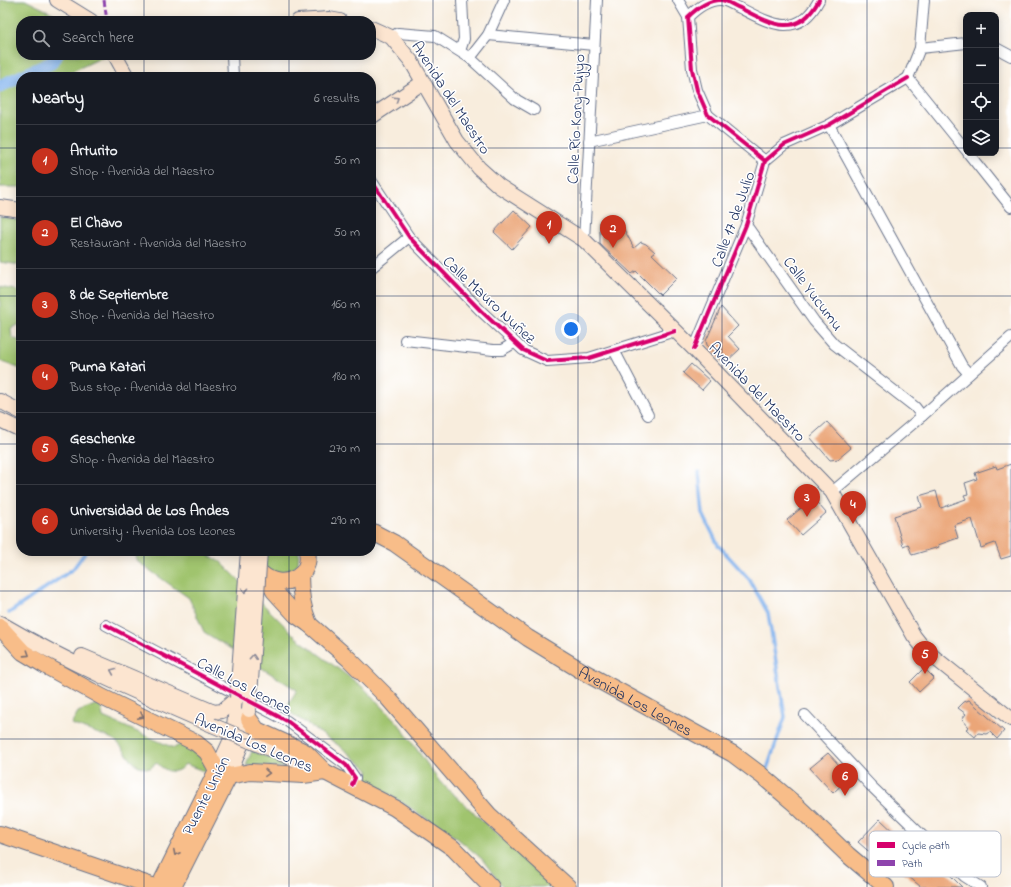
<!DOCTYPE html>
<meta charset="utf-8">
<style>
:root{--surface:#171b24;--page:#20242c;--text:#f1f3f6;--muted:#9ea1a6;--line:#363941;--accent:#c8321e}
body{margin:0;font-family:"Indie Flower",sans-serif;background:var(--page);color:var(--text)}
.controls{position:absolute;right:12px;top:12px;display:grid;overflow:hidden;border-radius:8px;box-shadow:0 2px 10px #0003}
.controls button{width:36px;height:36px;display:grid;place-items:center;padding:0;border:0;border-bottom:1px solid var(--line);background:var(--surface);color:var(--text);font:20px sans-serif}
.you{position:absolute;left:571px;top:329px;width:14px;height:14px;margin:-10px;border:3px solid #fff;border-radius:50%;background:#1a73e8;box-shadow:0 0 0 6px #1a73e833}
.badge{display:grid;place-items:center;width:26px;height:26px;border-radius:50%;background:var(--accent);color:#fff;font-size:13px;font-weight:700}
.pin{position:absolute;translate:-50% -33px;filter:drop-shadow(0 1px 2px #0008)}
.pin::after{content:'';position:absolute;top:21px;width:14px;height:12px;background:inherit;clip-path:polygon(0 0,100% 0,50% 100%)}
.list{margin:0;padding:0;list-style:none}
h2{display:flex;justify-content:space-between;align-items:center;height:52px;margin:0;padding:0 16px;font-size:17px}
h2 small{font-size:13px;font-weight:400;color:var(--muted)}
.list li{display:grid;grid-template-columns:26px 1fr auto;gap:12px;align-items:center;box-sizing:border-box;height:72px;padding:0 16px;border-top:1px solid var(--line)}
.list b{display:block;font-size:15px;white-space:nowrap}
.list p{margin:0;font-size:13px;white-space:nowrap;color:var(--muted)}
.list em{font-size:13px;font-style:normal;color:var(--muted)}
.icon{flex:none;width:22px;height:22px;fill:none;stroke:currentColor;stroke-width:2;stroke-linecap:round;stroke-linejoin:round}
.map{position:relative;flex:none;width:1011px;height:887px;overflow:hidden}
.search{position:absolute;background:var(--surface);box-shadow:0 2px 10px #0003;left:16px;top:16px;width:360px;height:44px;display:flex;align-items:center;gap:10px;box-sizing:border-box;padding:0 14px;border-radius:16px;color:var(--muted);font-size:15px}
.panel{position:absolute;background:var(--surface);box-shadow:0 2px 10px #0003;left:16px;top:72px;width:360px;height:484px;border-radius:16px}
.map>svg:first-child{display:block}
.green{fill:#a0c46e;stroke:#5e7a66}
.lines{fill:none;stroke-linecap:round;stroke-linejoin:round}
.stream{stroke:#81b2ed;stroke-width:3.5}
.canal{stroke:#81b2ed;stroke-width:13}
.building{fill:#eba678}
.minor-casing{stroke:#68728a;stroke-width:12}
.secondary-casing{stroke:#68728a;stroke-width:16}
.primary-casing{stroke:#68728a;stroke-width:18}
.minor{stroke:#fff;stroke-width:10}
.secondary{stroke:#fce5d0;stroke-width:14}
.primary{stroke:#f8bd89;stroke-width:16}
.secondary-bridge-casing{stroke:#68728a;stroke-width:16;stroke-linecap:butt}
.secondary-bridge{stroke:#fce5d0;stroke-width:14}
.quiet{stroke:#8e44ad;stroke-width:3;stroke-dasharray:6 3;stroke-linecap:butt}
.cycleway-casing{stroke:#fff;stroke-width:6}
.cycleway{stroke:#d6006c;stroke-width:4}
.oneway{stroke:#8c8a97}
.oneway2{stroke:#7e6f71}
.grid{fill:none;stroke:#1b2f5e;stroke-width:1;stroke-opacity:0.55}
.labels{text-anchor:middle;stroke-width:3;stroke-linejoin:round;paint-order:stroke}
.street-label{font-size:16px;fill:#1b2f5e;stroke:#fff}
.key{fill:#fff;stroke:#bbc1cf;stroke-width:1}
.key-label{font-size:11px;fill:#1b2f5e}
</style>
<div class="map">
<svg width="1011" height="887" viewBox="0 0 1011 887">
<rect width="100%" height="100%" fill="#fff"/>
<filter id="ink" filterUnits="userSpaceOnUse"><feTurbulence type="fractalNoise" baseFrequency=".025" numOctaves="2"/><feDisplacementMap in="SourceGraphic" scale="8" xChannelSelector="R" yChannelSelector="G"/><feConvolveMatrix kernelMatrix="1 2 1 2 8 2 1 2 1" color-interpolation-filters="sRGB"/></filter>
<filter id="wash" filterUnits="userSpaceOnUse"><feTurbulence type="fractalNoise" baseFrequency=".012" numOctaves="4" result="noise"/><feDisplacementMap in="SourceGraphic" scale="16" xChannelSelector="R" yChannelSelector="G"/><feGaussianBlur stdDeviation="0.9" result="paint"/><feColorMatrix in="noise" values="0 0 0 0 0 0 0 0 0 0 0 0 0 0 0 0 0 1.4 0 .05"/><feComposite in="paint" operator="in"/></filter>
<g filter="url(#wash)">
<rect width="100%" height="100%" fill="#f8eddd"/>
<g class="green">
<path d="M 0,0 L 25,0 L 69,21 L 21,21 L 21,55 L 107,55 L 71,72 L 69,77 L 21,77 L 21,187 L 0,187 Z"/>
<path d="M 0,217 L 21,221 L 21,265 L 0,262 Z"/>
<path d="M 0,287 L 21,291 L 21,324 L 11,328 L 12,338 L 21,341 L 21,369 L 0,361 Z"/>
<path d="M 134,551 L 199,551 L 220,561 L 297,638 L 364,688 L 398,723 L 440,782 L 556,887 L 503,887 L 482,859 L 457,838 L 367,780 L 369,770 L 341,747 L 285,709 L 297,690 L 204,632 L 189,598 L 138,562 Z"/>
<path d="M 264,551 L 299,551 L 298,564 L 288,574 L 281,575 L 268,570 L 264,564 Z"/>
<path d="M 97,704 L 101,707 L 103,717 L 174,748 L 183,743 L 199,750 L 209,773 L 185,764 C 176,776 165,772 156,762 L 151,768 C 130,770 128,749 113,739 L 71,724 L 78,712 Z"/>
<path d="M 252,751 L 299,769 L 246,765 Z"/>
</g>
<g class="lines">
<g class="stream">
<path d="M 699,472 L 703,514 L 718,545 L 749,579 L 768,613 L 785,717 L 767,769"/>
<path d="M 9,613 L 73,569 L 86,551"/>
</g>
<path class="canal" d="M 0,86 L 51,63 L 57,55"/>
</g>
<g id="blocks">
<g class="building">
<path d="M 514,210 L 532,227 L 512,249 L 494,232 Z"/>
<path d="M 600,220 L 619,220 L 634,248 L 641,242 L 646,244 L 655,252 L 652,254 L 677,278 L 660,295 L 636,271 L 632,274 L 600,244 Z"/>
<path d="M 721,307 L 738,326 L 728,336 L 740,349 L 724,364 L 707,345 L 706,341 Z"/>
<path d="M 691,364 L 710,381 L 702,390 L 683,373 Z"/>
<path d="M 827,422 L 851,448 L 838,459 L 830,460 L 810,437 Z"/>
<path d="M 1011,464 L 1011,556 L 1001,559 L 995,543 L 981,548 L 972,519 L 954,525 L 958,538 L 938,545 L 939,547 L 912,555 L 908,544 L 903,546 L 894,516 L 922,507 L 919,496 L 936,491 L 941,508 L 966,499 L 964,495 L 968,494 L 965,483 L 977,479 L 975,473 L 996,466 L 997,469 Z"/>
<path d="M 813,498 L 826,513 L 801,535 L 787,520 Z"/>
<path d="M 924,668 L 934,678 L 919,692 L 910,682 Z"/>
<path d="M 969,700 L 1004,731 L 997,739 L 990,732 L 986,734 L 978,733 L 975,737 L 966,729 L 969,727 L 962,719 L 966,714 L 958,708 L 964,702 Z"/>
<path d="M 828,753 L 850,777 L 833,793 L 810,768 Z"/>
<path d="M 880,819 L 898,836 L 902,832 L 937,862 L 962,887 L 921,887 L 887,858 L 882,863 L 858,842 Z"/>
</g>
</g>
</g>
<g filter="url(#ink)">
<use href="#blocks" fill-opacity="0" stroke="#68728a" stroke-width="1"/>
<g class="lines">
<g class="minor-casing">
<g id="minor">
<path d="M 678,0 L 688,17"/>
<path d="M 488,35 L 594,45"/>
<path d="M 391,37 L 398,33 L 435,36 L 470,58 L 515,99 L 534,110"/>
<path d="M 920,48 L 966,43"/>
<path d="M 996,48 L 1011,56"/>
<path d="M 460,51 L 464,39 L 462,0"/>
<path d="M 232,55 L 233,77"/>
<path d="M 470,58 L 488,35 L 504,0"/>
<path d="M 908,78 L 966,150"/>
<path d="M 908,78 L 920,48 L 924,0"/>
<path d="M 829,125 L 962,366 L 969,374"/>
<path d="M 589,141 L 708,115"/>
<path d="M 968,153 L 1011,207"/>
<path d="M 765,161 L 708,115 L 697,90 L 692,69 L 688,17 C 696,9 708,0 720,0 C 727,0 734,6 740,8 C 771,24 798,40 819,0"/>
<path d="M 371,180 L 409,237 L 481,311 L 523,350 L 547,361 L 589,358 L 675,331"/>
<path d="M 746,225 L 814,321 L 834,344 L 915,407 L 922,416"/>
<path d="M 584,240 L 597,0"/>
<path d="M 371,268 L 409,237"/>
<path d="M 405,340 L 493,350 L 502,350 L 514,343"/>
<path d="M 694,349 L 746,225 L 765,161 L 784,145 L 829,125 L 908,78"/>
<path d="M 615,352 L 648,415"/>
<path d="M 832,492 L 922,416 L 1011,337"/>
<path d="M 106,625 L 287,721 L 346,765 L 355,778 L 352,785"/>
<path d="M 805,715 L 871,786 L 964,876 L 981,887"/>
</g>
</g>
<g class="secondary-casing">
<g id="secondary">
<path d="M 57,0 L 91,21"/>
<path d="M 298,21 L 329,19 L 340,21"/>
<path d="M 371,28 L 391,37 L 411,61 L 457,141 L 479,168 L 499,186 L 584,240 L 694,349 L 832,492 L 914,636 L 925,650 L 1011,719"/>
<path d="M 115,55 L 127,77"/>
<path d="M 371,117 L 422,83"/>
<path d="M 0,207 L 21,210"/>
<path d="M 0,401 L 21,412"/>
<path d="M 0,420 L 21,430"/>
<path d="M 0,623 C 68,663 140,694 212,725"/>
<path d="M 82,656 L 214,712 L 222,711 L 237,698"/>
<path d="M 250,741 L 323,771"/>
<path d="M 217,770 L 233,735 L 237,698"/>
<path d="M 229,776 L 247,730 L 249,710"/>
</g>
</g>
<g class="primary-casing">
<g id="primary">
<path id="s1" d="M 371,531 L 394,543 L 528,638 L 582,671 L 733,754 L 761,775 L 795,804 L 848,855 L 886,887"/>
<path d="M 262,574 C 281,591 313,578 307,551"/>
<path d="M 300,575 C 300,593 302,607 309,624"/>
<path d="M 268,579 L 274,591 L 296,615 L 309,624 L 349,659 L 388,698 L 489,815 L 568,887"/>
<path d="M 0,627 L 23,652 L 46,666 L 102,697 L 196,743 L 207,752 L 217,770 L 229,776 L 250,772 L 303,775 L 325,772"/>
<path d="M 249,719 L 257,730 L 305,752 L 325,772 L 395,808 L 453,848 L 491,887"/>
<path d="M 0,834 L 155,887"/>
<path d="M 159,887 L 217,770"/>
<path d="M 173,887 L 229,776"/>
</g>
</g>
<use href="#minor" class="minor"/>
<use href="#secondary" class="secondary"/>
<use href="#primary" class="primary"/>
<g class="secondary-bridge-casing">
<g id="secondary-bridge">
<path d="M 237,698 L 248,551"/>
<path d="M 249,710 L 260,551"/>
<path d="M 212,725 L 250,741"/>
</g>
</g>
<use href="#secondary-bridge" class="secondary-bridge"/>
<path class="quiet" d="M 104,0 L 107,21"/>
<g class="cycleway-casing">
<g id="cycleway">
<path d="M 765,161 L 708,115 L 697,90 L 692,69 L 688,17 C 696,9 708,0 720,0 C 727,0 734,6 740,8 C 771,24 798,40 819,0"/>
<path d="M 371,180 L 409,237 L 481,311 L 523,350 L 547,361 L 589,358 L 675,331"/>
<path d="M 694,349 L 746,225 L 765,161 L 784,145 L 829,125 L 908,78"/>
<path d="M 106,625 L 287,721 L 346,765 L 355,778 L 352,785"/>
</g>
</g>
<use href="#cycleway" class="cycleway"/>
</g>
<defs><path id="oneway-chevron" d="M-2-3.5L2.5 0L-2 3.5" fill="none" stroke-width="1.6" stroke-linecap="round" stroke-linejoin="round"/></defs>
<g class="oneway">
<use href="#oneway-chevron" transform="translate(396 99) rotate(-32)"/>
<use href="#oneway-chevron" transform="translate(245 590) rotate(94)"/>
<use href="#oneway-chevron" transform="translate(253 657) rotate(-86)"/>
<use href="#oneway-chevron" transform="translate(113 671) rotate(-157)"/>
</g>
<g class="oneway2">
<use href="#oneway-chevron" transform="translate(27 654) rotate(33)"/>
<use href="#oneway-chevron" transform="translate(141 716) rotate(26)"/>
<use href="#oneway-chevron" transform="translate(267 773) rotate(3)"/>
<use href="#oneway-chevron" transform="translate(176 853) rotate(117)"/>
</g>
</g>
<path class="grid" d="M 144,0 L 144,21M 289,0 L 289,21M 433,0 L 433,887M 578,0 L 578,887M 722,0 L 722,887M 867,0 L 867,887M 144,55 L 144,77M 289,55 L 289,77M 0,148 L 21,148M 371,148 L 966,148M 996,148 L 1011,148M 0,296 L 21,296M 371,296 L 1011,296M 0,444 L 21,444M 371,444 L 1011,444M 144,551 L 144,887M 289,551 L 289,887M 0,591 L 1011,591M 0,739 L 1011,739"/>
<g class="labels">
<g class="street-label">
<text transform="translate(452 97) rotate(57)" y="6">Avenida del Maestro</text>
<text transform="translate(575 119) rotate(-87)" y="6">Calle Río Kory Pujyo</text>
<text transform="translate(732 219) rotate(-70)" y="6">Calle 17 de Julio</text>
<text transform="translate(814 293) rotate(53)" y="6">Calle Yucumu</text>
<text transform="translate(490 299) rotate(43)" y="6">Calle Mauro Nuñez</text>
<text transform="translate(758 391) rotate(46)" y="6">Avenida del Maestro</text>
<text transform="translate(245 685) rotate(28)" y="6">Calle Los Leones</text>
<text dy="6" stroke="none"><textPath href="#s1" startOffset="315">Avenida Los Leones</textPath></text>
<text transform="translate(254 742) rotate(23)" y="6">Avenida Los Leones</text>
<text transform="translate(205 795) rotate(-63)" y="6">Puente Unión</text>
</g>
</g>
<rect x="869" y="831" width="132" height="46" rx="6" class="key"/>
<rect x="877" y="842" width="18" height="6" fill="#d6006c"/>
<rect x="877" y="860" width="18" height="6" fill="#8e44ad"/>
<g class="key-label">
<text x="902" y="849">Cycle path</text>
<text x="902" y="867">Path</text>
</g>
</svg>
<div class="controls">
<button>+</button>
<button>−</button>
<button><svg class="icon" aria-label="locate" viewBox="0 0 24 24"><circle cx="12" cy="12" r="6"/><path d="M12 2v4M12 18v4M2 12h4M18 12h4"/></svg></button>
<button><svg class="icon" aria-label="layers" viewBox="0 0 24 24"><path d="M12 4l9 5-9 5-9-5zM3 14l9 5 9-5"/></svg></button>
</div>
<div class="you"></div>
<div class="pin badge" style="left:549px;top:244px">1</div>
<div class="pin badge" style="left:613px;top:248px">2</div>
<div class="pin badge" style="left:807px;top:517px">3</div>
<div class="pin badge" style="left:853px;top:524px">4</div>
<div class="pin badge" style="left:925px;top:674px">5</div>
<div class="pin badge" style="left:845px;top:796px">6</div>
<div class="search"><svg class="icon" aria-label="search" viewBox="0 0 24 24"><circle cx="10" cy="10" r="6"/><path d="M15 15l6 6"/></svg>Search here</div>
<section class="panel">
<h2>Nearby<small>6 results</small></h2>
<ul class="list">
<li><span class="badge">1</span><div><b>Arturito</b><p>Shop · Avenida del Maestro</p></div><em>50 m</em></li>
<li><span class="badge">2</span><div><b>El Chavo</b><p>Restaurant · Avenida del Maestro</p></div><em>50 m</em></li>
<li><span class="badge">3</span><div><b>8 de Septiembre</b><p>Shop · Avenida del Maestro</p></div><em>160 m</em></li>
<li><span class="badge">4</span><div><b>Puma Katari</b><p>Bus stop · Avenida del Maestro</p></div><em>180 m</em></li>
<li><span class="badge">5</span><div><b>Geschenke</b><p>Shop · Avenida del Maestro</p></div><em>270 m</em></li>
<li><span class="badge">6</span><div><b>Universidad de Los Andes</b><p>University · Avenida Los Leones</p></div><em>290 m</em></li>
</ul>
</section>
</div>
